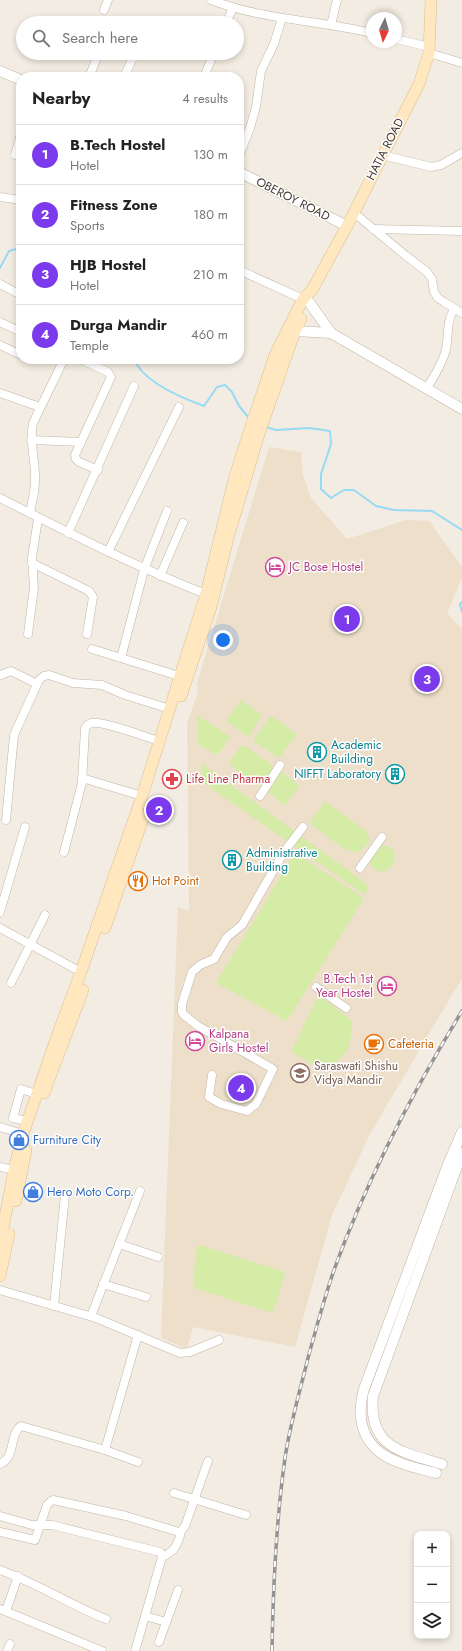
<!DOCTYPE html>
<meta charset="utf-8">
<style>
:root{--surface:#fff;--page:#f6f6f6;--text:#222;--muted:#767676;--line:#e0e0e0;--accent:#7c3aed}
body{margin:0;font-family:Jost,sans-serif;background:var(--page);color:var(--text)}
.controls{position:absolute;right:12px;bottom:12px;display:grid;overflow:hidden;border-radius:8px;box-shadow:0 2px 6px #0003}
.controls button{width:36px;height:36px;display:grid;place-items:center;padding:0;border:0;border-bottom:1px solid var(--line);background:var(--surface);color:var(--text);font:20px sans-serif}
.compass{position:absolute;left:366px;top:12px;width:36px;height:36px;border-radius:50%;background:var(--surface);box-shadow:0 2px 6px #0003;rotate:185deg}
.you{position:absolute;left:223px;top:640px;width:14px;height:14px;margin:-10px;border:3px solid #fff;border-radius:50%;background:#1a73e8;box-shadow:0 0 0 6px #1a73e833}
.badge{display:grid;place-items:center;width:26px;height:26px;border-radius:50%;background:var(--accent);color:#fff;font-size:13px;font-weight:700}
.pin{position:absolute;translate:-50% -50%;border:2px solid #fff;box-shadow:0 1px 4px #0006}
.list{margin:0;padding:0;list-style:none}
h2{display:flex;justify-content:space-between;align-items:center;height:52px;margin:0;padding:0 16px;font-size:17px}
h2 small{font-size:13px;font-weight:400;color:var(--muted)}
.list li{display:grid;grid-template-columns:26px 1fr auto;gap:12px;align-items:center;box-sizing:border-box;height:60px;padding:0 16px;border-top:1px solid var(--line)}
.list b{display:block;font-size:15px;white-space:nowrap}
.list p{margin:0;font-size:13px;white-space:nowrap;color:var(--muted)}
.list em{font-size:13px;font-style:normal;color:var(--muted)}
.icon{flex:none;width:22px;height:22px;fill:none;stroke:currentColor;stroke-width:2;stroke-linecap:round;stroke-linejoin:round}
.map{position:relative;flex:none;width:462px;height:1651px;overflow:hidden}
.search{position:absolute;background:var(--surface);box-shadow:0 2px 6px #0003;left:16px;top:16px;width:228px;height:44px;display:flex;align-items:center;gap:10px;box-sizing:border-box;padding:0 14px;border-radius:22px;color:var(--muted);font-size:15px}
.panel{position:absolute;background:var(--surface);box-shadow:0 2px 6px #0003;left:16px;top:72px;width:228px;height:292px;border-radius:16px}
.map>svg:first-child{display:block}
.education{fill:#eddfca}
.green{fill:#d4eca6}
.lines{fill:none;stroke-linecap:round;stroke-linejoin:round}
.stream{stroke:#97daf6;stroke-width:2}
.minor-casing{stroke:#c1b5a7;stroke-width:9}
.tertiary-casing{stroke:#c1b5a7;stroke-width:11}
.secondary-casing{stroke:#dabe8e;stroke-width:12}
.minor{stroke:#fff;stroke-width:8}
.tertiary{stroke:#fff;stroke-width:10}
.secondary{stroke:#ffe8bf;stroke-width:11}
.rail-casing{stroke:#939393;stroke-width:3.5}
.rail{stroke:#fff;stroke-width:2;stroke-dasharray:6;stroke-linecap:butt}
.labels{text-anchor:middle;stroke-width:3;stroke-linejoin:round;paint-order:stroke}
.street-label{font-size:12px;fill:#443b32;stroke:#fff}
.hotel-label{font-size:12px;fill:#b23c85;stroke:#fff;text-anchor:start}
.culture-label{font-size:12px;fill:#0d838f;stroke:#fff;text-anchor:start}
.health-label{font-size:12px;fill:#be3a42;stroke:#fff;text-anchor:start}
.food-label{font-size:12px;fill:#c56008;stroke:#fff;text-anchor:start}
.education-label{font-size:12px;fill:#785e54;stroke:#fff;text-anchor:start}
.shop-label{font-size:12px;fill:#366cbe;stroke:#fff;text-anchor:start}
</style>
<div class="map">
<svg width="462" height="1651" viewBox="0 0 462 1651">
<rect width="100%" height="100%" fill="#f3ece2"/>
<path class="education" d="M 269,447 L 301,452 L 303,475 L 311,498 L 347,539 L 406,520 L 429,521 L 462,567 L 462,578 L 447,613 L 462,629 L 462,980 L 453,993 L 370,1134 L 332,1215 L 295,1347 L 193,1327 L 187,1349 L 161,1338 L 178,907 L 189,911 L 187,723 L 198,692 L 197,683 Z"/>
<g class="green">
<path d="M 241,700 L 262,715 L 249,737 L 226,721 Z"/>
<path d="M 197,715 L 229,736 L 230,738 L 219,753 L 215,754 L 198,744 Z"/>
<path d="M 271,716 L 297,734 L 279,758 L 253,740 Z"/>
<path d="M 241,746 L 245,746 L 272,765 L 273,769 L 261,785 L 258,786 L 231,766 L 230,761 Z"/>
<path d="M 202,764 L 363,881 L 368,888 L 365,895 L 202,782 Z"/>
<path d="M 282,772 L 300,786 L 285,805 L 270,794 L 269,791 Z"/>
<path d="M 325,801 L 367,832 C 369,838 370,843 365,847 C 362,850 358,852 354,852 C 341,850 321,831 311,824 L 311,821 Z"/>
<path d="M 379,845 C 411,844 388,890 369,863 L 370,858 Z"/>
<path d="M 295,853 L 364,898 L 287,1021 L 216,983 Z"/>
<path d="M 319,995 L 352,1021 C 352,1045 346,1063 320,1068 L 291,1052 Z"/>
<path d="M 197,1246 L 202,1246 L 285,1272 L 273,1313 L 197,1289 L 193,1283 Z"/>
</g>
<g class="lines">
<g class="stream">
<path d="M 0,268 L 9,251 L 20,248 L 21,250"/>
<path d="M 134,359 C 143,382 182,398 204,406 L 217,387 L 225,385 L 232,392 L 239,406 L 250,419"/>
<path d="M 265,427 L 276,430 L 309,428 L 330,431 L 331,444 L 321,474 L 321,489 L 331,498 L 344,490 L 354,490 L 376,506 L 394,510 L 432,511 L 462,530"/>
<path d="M 462,602 L 460,604 L 462,612"/>
</g>
<g class="minor-casing">
<g id="minor">
<path d="M 211,0 C 263,20 318,20 372,33"/>
<path d="M 104,10 L 108,0"/>
<path d="M 226,23 L 233,8"/>
<path d="M 331,25 L 337,0"/>
<path d="M 396,39 L 429,47"/>
<path d="M 429,53 L 462,63"/>
<path d="M 89,77 L 99,53"/>
<path d="M 124,77 L 135,53"/>
<path d="M 204,77 L 214,53"/>
<path d="M 15,155 L 21,134"/>
<path d="M 382,155 L 431,167 L 441,165 L 462,153"/>
<path d="M 239,156 L 250,128 L 256,107 L 261,71 L 274,44 L 282,18"/>
<path d="M 0,197 L 21,200"/>
<path d="M 353,212 L 405,255 L 427,272 L 432,279 L 434,292 L 438,298 L 444,302 L 462,313"/>
<path d="M 373,229 L 462,231"/>
<path d="M 239,270 L 303,299"/>
<path d="M 0,284 L 21,295"/>
<path d="M 0,322 L 21,332"/>
<path d="M 0,345 L 21,355"/>
<path d="M 80,359 L 108,372 L 111,377 L 75,455 L 76,459 L 79,462 L 98,470"/>
<path d="M 426,389 C 434,377 443,363 446,349 C 449,335 446,322 454,309"/>
<path d="M 0,393 L 40,407"/>
<path d="M 31,440 L 81,442"/>
<path d="M 0,498 C 69,533 138,568 211,596"/>
<path d="M 30,513 C 32,501 36,489 35,476 C 35,458 29,441 33,423 L 64,359"/>
<path d="M 68,533 L 134,386"/>
<path d="M 108,552 L 179,407"/>
<path d="M 32,563 L 89,591 L 93,597 L 87,634"/>
<path d="M 160,576 L 183,523"/>
<path d="M 28,634 L 34,588 L 32,557 L 38,519"/>
<path d="M 92,649 L 179,676"/>
<path d="M 121,658 L 144,570 L 167,511"/>
<path d="M 1,675 L 11,671 L 37,684"/>
<path d="M 82,778 L 142,796"/>
<path d="M 260,796 L 280,765"/>
<path d="M 6,820 L 14,735 L 39,680 L 44,676 L 49,675 L 73,683 L 102,685 L 125,695 L 170,709"/>
<path d="M 64,852 L 82,783 L 85,729 C 87,725 88,724 92,723 C 104,721 145,737 159,741"/>
<path d="M 360,868 L 382,837"/>
<path d="M 0,912 L 25,827"/>
<path d="M 0,928 L 81,972"/>
<path d="M 11,983 L 45,915"/>
<path d="M 316,987 L 346,1008"/>
<path d="M 212,1075 L 209,1097 L 221,1104 L 247,1111 L 256,1104 L 273,1069 L 198,1026 L 184,1015 L 182,1012 L 182,1004 L 192,972 L 200,965 L 214,959 L 227,937 L 242,925 L 284,852 L 303,827"/>
<path d="M 27,1121 L 13,1118 L 21,1089 L 36,1094"/>
<path d="M 0,1127 L 23,1134"/>
<path d="M 0,1167 L 19,1171"/>
<path d="M 119,1244 L 158,1257"/>
<path d="M 103,1284 L 146,1297"/>
<path d="M 0,1290 L 96,1318 L 180,1353 L 190,1352 L 219,1340"/>
<path d="M 54,1306 L 65,1195"/>
<path d="M 91,1316 L 140,1191"/>
<path d="M 105,1450 L 138,1335"/>
<path d="M 0,1464 C 16,1458 9,1434 21,1426 L 105,1450 L 138,1462"/>
<path d="M 174,1493 L 246,1515"/>
<path d="M 0,1516 L 32,1525 L 52,1525 L 160,1552 L 162,1557 L 135,1651"/>
<path d="M 0,1532 L 35,1540 L 47,1505 L 51,1501 L 53,1500 L 126,1516 L 179,1532 L 180,1536 C 176,1548 173,1552 162,1557"/>
<path d="M 180,1533 L 185,1526 L 208,1461"/>
<path d="M 0,1570 C 37,1583 70,1605 106,1619"/>
<path d="M 0,1609 L 102,1651"/>
<path d="M 6,1611 L 18,1576"/>
<path d="M 145,1616 L 166,1622"/>
<path d="M 159,1642 L 178,1590"/>
<path d="M 7,1651 L 10,1644"/>
</g>
</g>
<g class="tertiary-casing">
<g id="tertiary">
<path d="M 0,71 L 21,80"/>
<path d="M 239,172 L 347,226"/>
<path d="M 303,299 L 309,302 L 331,333 L 462,409"/>
<path d="M 288,328 L 295,331 L 331,333"/>
<path d="M 442,1464 C 402,1452 368,1448 373,1396 L 462,1153"/>
<path d="M 436,1473 C 424,1470 410,1467 398,1462 C 364,1449 355,1422 364,1389 L 447,1167 L 462,1132"/>
</g>
</g>
<g class="secondary-casing">
<g id="secondary">
<path d="M 181,696 L 211,607 L 228,538 L 259,434 L 295,331 L 301,319"/>
<path d="M 105,928 L 144,816"/>
<path d="M 44,1093 L 83,990"/>
<path d="M 16,1201 L 26,1150"/>
<path d="M 0,1244 L 14,1170 L 23,1134 L 60,1028 L 81,972 L 142,796 L 206,594 L 235,476 L 249,432 L 275,355 L 303,299 L 312,290 L 347,226 L 419,84 L 429,53 L 431,0"/>
<path d="M 0,1276 L 9,1234"/>
</g>
</g>
<use href="#minor" class="minor"/>
<use href="#tertiary" class="tertiary"/>
<use href="#secondary" class="secondary"/>
<g class="rail-casing">
<path id="rail" d="M 272,1651 C 273,1586 276,1522 285,1458 C 290,1424 300,1391 308,1358 C 316,1329 324,1299 334,1270 C 367,1179 412,1093 462,1011"/>
</g>
<use href="#rail" class="rail"/>
</g>
<defs>
<g id="hotel-ring" transform="scale(1)"><circle r="9.5" fill="#fff" stroke="#d1479c" stroke-width="1.5"/><path d="M-6-4.5h1.5V1H6V5H4.5V3h-9V5H-6ZM-4 0a1.8 1.8 0 1 1 3.6 0ZM.5 0V-2.5h3Q6-2.5 6 0Z" fill="#d1479c"/></g>
<g id="building-ring" transform="scale(1)"><circle r="9.5" fill="#fff" stroke="#0f9aa8" stroke-width="1.5"/><path d="M-4-6H4V6H1V3H-1V6H-4ZM-2.5-4.3h1.7v1.8h-1.7ZM.8-4.3h1.7v1.8H.8ZM-2.5-1h1.7V.8h-1.7ZM.8-1h1.7V.8H.8Z" fill="#0f9aa8"/></g>
<g id="pharmacy-ring" transform="scale(1)"><circle r="9.5" fill="#fff" stroke="#e0444e" stroke-width="1.5"/><path d="M-2-6h4v4h4v4h-4v4h-4v-4h-4v-4h4Z" fill="#e0444e"/></g>
<g id="restaurant-ring" transform="scale(1)"><circle r="9.5" fill="#fff" stroke="#e8710a" stroke-width="1.5"/><path d="M-5-6h1v4h1v-4h1v4h1v-4h1v5L-1.5 .5V6h-2V.5L-5-1ZM5-6V6H3V1.5H1.5Q1.5-4 5-6Z" fill="#e8710a"/></g>
<g id="cafe-ring" transform="scale(1)"><circle r="9.5" fill="#fff" stroke="#e8710a" stroke-width="1.5"/><path d="M-5.5-4.5H6V0H3Q3 3.5 0 3.5H-2.5Q-5.5 3.5-5.5 0ZM3-3.2v2h1.7v-2ZM-6 4.5H4V6H-6Z" fill="#e8710a"/></g>
<g id="school-ring" transform="scale(1)"><circle r="9.5" fill="#fff" stroke="#8d6e63" stroke-width="1.5"/><path d="M0-5L7-2L0 1L-7-2ZM-4 1L0 2.5L4 1V4Q0 6-4 4Z" fill="#8d6e63"/></g>
<g id="shop-ring" transform="scale(1)"><circle r="9.5" fill="#fff" stroke="#3f7fe0" stroke-width="1.5"/><path d="M-5-2.5h2.3a2.7 3.5 0 0 1 5.4 0H5L5.5 6h-11ZM-1.5-2.5h3a1.5 2.3 0 0 0-3 0Z" fill="#3f7fe0"/></g>
</defs>
<g fill-rule="evenodd">
<use href="#hotel-ring" x="275" y="567"/>
<use href="#building-ring" x="317" y="752"/>
<use href="#building-ring" x="395" y="774"/>
<use href="#pharmacy-ring" x="172" y="779"/>
<use href="#building-ring" x="232" y="860"/>
<use href="#restaurant-ring" x="138" y="881"/>
<use href="#hotel-ring" x="387" y="986"/>
<use href="#hotel-ring" x="195" y="1041"/>
<use href="#cafe-ring" x="374" y="1044"/>
<use href="#school-ring" x="300" y="1073"/>
<use href="#shop-ring" x="19" y="1140"/>
<use href="#shop-ring" x="33" y="1192"/>
</g>
<g class="labels">
<g class="street-label">
<text transform="translate(385 149) rotate(-63)" y="4">HATIA ROAD</text>
<text transform="translate(293 199) rotate(27)" y="4">OBEROY ROAD</text>
</g>
<g class="hotel-label">
<text x="289" y="571">JC Bose Hostel</text>
<text x="373" y="983" text-anchor="end">B.Tech 1st<tspan x="373" dy="14">Year Hostel</tspan></text>
<text x="209" y="1038">Kalpana<tspan x="209" dy="14">Girls Hostel</tspan></text>
</g>
<g class="culture-label">
<text x="331" y="749">Academic<tspan x="331" dy="14">Building</tspan></text>
<text x="381" y="778" text-anchor="end">NIFFT Laboratory</text>
<text x="246" y="857">Administrative<tspan x="246" dy="14">Building</tspan></text>
</g>
<g class="health-label">
<text x="186" y="783">Life Line Pharma</text>
</g>
<g class="food-label">
<text x="152" y="885">Hot Point</text>
<text x="388" y="1048">Cafeteria</text>
</g>
<g class="education-label">
<text x="314" y="1070">Saraswati Shishu<tspan x="314" dy="14">Vidya Mandir</tspan></text>
</g>
<g class="shop-label">
<text x="33" y="1144">Furniture City</text>
<text x="47" y="1196">Hero Moto Corp.</text>
</g>
</g>
</svg>
<div class="controls">
<button>+</button>
<button>−</button>
<button><svg class="icon" aria-label="layers" viewBox="0 0 24 24"><path d="M12 4l9 5-9 5-9-5zM3 14l9 5 9-5"/></svg></button>
</div>
<svg class="compass" viewBox="-18 -18 36 36"><path d="M0-13l5 13h-10z" fill="#e53935"/><path d="M0 13l5-13h-10z" fill="#767676"/></svg>
<div class="you"></div>
<div class="pin badge" style="left:347px;top:619px">1</div>
<div class="pin badge" style="left:159px;top:810px">2</div>
<div class="pin badge" style="left:427px;top:679px">3</div>
<div class="pin badge" style="left:241px;top:1088px">4</div>
<div class="search"><svg class="icon" aria-label="search" viewBox="0 0 24 24"><circle cx="10" cy="10" r="6"/><path d="M15 15l6 6"/></svg>Search here</div>
<section class="panel">
<h2>Nearby<small>4 results</small></h2>
<ul class="list">
<li><span class="badge">1</span><div><b>B.Tech Hostel</b><p>Hotel</p></div><em>130 m</em></li>
<li><span class="badge">2</span><div><b>Fitness Zone</b><p>Sports</p></div><em>180 m</em></li>
<li><span class="badge">3</span><div><b>HJB Hostel</b><p>Hotel</p></div><em>210 m</em></li>
<li><span class="badge">4</span><div><b>Durga Mandir</b><p>Temple</p></div><em>460 m</em></li>
</ul>
</section>
</div>
